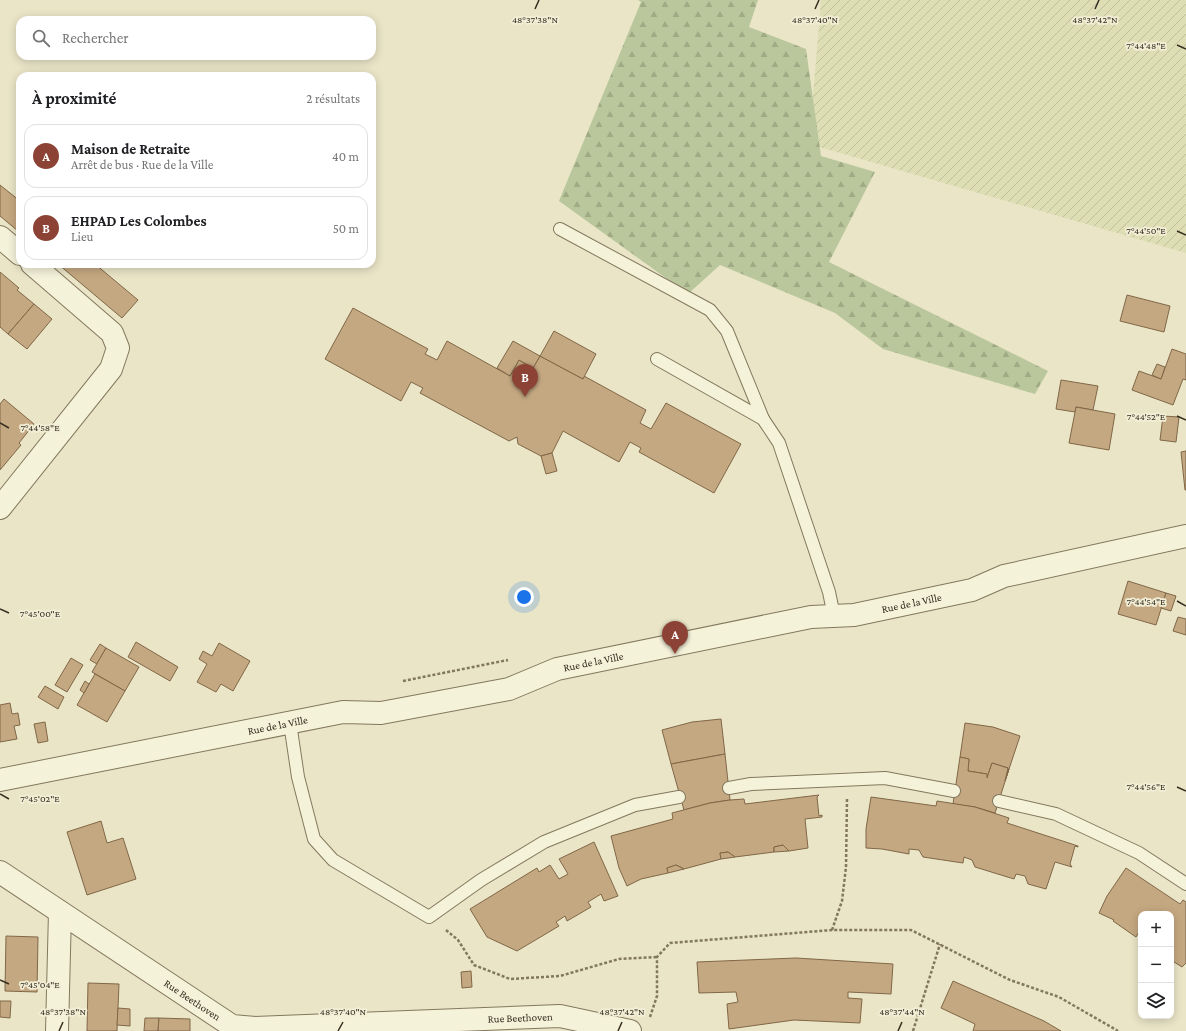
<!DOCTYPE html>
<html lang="fr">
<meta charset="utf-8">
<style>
:root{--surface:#fff;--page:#f2f2f2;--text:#202124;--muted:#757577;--line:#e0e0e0;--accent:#8c4335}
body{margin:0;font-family:"Crimson Pro",serif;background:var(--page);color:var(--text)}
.controls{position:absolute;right:12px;bottom:12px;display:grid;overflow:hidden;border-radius:8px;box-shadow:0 2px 10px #0003}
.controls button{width:36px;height:36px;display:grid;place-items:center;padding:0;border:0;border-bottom:1px solid var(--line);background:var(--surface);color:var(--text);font:20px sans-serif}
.you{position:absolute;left:524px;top:597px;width:14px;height:14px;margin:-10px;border:3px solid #fff;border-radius:50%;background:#1a73e8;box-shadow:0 0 0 6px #1a73e833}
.badge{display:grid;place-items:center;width:26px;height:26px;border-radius:50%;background:var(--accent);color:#fff;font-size:13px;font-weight:700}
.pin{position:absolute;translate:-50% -33px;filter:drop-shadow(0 1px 2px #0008)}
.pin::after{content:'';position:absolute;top:21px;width:14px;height:12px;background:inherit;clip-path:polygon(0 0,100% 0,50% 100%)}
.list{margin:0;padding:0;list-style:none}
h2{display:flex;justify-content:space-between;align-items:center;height:52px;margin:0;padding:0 16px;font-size:17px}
h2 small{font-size:13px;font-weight:400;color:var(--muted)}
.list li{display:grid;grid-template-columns:26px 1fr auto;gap:12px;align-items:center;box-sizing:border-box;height:64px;margin:0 8px 8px;padding:0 8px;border:1px solid var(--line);border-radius:12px}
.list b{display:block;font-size:15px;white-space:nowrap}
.list p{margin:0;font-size:13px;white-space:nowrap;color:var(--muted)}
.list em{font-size:13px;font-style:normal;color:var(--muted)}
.icon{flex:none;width:22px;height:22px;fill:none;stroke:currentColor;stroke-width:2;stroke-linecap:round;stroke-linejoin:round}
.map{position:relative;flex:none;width:1186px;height:1031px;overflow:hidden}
.search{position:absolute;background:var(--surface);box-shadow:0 2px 10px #0003;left:16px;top:16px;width:360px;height:44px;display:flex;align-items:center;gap:10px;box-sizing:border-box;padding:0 14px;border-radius:12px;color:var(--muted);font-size:15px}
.panel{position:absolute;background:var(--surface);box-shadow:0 2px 10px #0003;left:16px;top:72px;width:360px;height:196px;border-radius:12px}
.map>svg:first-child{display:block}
.farmland{fill:url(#farmland-furrows)}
.forest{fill:url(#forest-firs)}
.building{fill:#c4a881;stroke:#806747}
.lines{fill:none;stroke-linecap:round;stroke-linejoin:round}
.lane-casing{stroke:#83785e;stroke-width:14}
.street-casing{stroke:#83785e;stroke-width:24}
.path{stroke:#83785e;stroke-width:2.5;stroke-dasharray:3 2;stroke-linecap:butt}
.lane{stroke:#f5f2da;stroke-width:12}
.street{stroke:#f5f2da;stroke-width:22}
.ticks{fill:none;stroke:#352e20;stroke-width:1.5}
.labels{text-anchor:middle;stroke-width:3.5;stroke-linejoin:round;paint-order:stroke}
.street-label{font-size:11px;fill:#352e20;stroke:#f2eed6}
.ticks-label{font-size:10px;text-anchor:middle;fill:#352e20;stroke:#f2eed6;stroke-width:3.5;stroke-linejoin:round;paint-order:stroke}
</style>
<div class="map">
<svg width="1186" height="1031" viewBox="0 0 1186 1031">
<defs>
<pattern id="farmland-furrows" width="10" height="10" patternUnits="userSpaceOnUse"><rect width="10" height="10" fill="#dedeb5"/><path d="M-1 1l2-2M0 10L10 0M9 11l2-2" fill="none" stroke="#bfbf9b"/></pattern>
<pattern id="forest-firs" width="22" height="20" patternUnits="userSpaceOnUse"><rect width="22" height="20" fill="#bac79c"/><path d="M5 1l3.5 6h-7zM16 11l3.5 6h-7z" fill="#a0ab86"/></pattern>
</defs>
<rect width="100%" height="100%" fill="#eae5c7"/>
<path class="farmland" d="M 821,0 L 1186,0 L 1186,253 L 809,144 Z"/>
<path class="forest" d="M 638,0 L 758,0 L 749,27 L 806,49 L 821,156 L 875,172 L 829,262 L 1048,371 L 1035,394 L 883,349 L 835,313 L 720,265 L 688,294 L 559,201 L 641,2 Z"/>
<g class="building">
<path d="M 0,185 L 20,201 L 20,229 L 18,231 L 0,216 Z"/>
<path d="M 58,264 L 95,264 L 138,300 L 122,318 Z"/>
<path d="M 0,272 L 19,288 L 17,290 L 34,304 L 8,334 L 0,327 Z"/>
<path d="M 1127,295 L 1170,306 L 1164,332 L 1120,321 Z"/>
<path d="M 34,304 L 52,319 L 27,349 L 8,334 Z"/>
<path d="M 353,308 L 428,349 L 425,354 L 437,360 L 447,341 L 510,376 L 519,360 L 533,368 L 540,356 L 583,379 L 584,376 L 646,410 L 640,423 L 651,429 L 666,403 L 741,444 L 714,493 L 639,452 L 641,448 L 630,442 L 619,462 L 563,431 L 552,453 L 541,456 L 518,444 L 517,437 L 509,441 L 420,393 L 423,388 L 411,382 L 401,401 L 325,359 Z"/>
<path d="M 554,331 L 596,354 L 583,379 L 540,356 Z"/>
<path d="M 513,341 L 540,356 L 533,368 L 519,360 L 510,376 L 497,368 Z"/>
<path d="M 1172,349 L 1186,354 L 1186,380 L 1183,379 L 1173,405 L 1132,390 L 1139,371 L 1161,379 Z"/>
<path d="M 1157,364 L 1165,367 L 1161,379 L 1152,375 Z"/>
<path d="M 1061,380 L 1098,386 L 1093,410 L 1076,407 L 1075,412 L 1056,409 Z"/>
<path d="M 4,399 L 34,424 L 19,443 L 21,445 L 0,470 L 0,404 Z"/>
<path d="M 1076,407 L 1115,414 L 1109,450 L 1069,443 Z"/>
<path d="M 1163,416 L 1179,417 L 1176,442 L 1160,440 Z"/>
<path d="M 1186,451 L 1186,490 L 1185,490 L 1181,452 Z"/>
<path d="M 552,453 L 557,471 L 546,474 L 541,456 Z"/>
<path d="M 1128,581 L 1166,593 L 1156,625 L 1118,614 Z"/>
<path d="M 1166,593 L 1176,596 L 1171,611 L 1161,608 Z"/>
<path d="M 1178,617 L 1186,619 L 1186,635 L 1173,631 Z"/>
<path d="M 136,642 L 178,667 L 170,681 L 128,657 Z"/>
<path d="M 219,643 L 250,661 L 233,691 L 221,684 L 216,692 L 197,682 L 207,664 L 199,659 L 203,651 L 212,656 Z"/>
<path d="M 100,644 L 106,648 L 97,664 L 90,660 Z"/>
<path d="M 106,648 L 139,667 L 125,691 L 92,672 Z"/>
<path d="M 71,658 L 83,665 L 67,692 L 55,685 Z"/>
<path d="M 95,674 L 125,691 L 107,722 L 77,705 Z"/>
<path d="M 85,681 L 89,684 L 84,693 L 80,690 Z"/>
<path d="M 45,686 L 64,697 L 58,709 L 38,697 Z"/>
<path d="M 10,703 L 12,714 L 18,713 L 20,725 L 14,726 L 17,739 L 0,742 L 0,705 Z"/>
<path d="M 721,719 L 725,754 L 671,764 L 662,730 L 692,722 Z"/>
<path d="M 45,722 L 48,741 L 38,743 L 34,724 Z"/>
<path d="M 965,723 L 993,727 L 1020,736 L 1005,781 L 1008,768 L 992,763 L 987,778 L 987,774 L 968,771 L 969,759 L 960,757 Z"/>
<path d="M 725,754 L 730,800 L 710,803 L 684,810 L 671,764 Z"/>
<path d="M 960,757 L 969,759 L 968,771 L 987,774 L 987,778 L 992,763 L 1008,768 L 1005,781 L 1009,769 L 995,813 L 975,807 L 953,804 Z"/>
<path d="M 819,795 L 817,797 L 819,816 L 822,815 L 822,817 L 805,819 L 808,848 L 789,851 L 783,845 L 774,847 L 774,852 L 735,857 L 728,852 L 720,853 L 721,859 L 684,869 L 676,865 L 667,868 L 668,873 L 641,879 L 627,886 L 619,868 L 611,836 L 673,819 L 672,813 L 710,803 L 730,800 L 744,799 L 745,804 Z"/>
<path d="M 871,797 L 936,806 L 937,801 L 975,807 L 1009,818 L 1007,823 L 1078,846 L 1078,847 L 1075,846 L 1070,864 L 1072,867 L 1055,862 L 1046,889 L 1028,884 L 1025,876 L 1016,874 L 1014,879 L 975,867 L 972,860 L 964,857 L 963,863 L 923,857 L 919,850 L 909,849 L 909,854 L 882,849 L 866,848 L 866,829 Z"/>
<path d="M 101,821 L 107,843 L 123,838 L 136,879 L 87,895 L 67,832 Z"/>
<path d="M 594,842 L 618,896 L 604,901 L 601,894 L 588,902 L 591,907 L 567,921 L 565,916 L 556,922 L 559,926 L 517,951 L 487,937 L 470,909 L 537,868 L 539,872 L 550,865 L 559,879 L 568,874 L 559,859 Z"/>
<path d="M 783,845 L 789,851 L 774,852 L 774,847 Z"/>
<path d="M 728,852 L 735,857 L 721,859 L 720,853 Z"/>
<path d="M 676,865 L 684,869 L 668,873 L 667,868 Z"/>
<path d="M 1126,868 L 1180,904 L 1183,900 L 1186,902 L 1186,963 L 1182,967 L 1171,960 L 1171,914 L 1141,914 L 1141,933 L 1139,932 L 1136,937 L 1113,921 L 1114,920 L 1099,913 L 1107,896 Z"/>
<path d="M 6,936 L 38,937 L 37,992 L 5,991 Z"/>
<path d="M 796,958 L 893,964 L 891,994 L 848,992 L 848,998 L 862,999 L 860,1023 L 794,1020 L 729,1029 L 727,1004 L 738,1002 L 736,992 L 699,993 L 697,962 Z"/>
<path d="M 471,971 L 472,987 L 462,988 L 461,972 Z"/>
<path d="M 953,981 L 1044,1021 L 1061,1031 L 973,1031 L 975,1024 L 941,1008 Z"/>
<path d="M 88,983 L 119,984 L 117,1031 L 87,1031 Z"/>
<path d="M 0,1001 L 11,1001 L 10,1018 L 0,1017 Z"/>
<path d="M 118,1008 L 130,1009 L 130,1026 L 117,1025 Z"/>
<path d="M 145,1018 L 159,1018 L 158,1031 L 144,1031 Z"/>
<path d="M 159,1018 L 190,1019 L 190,1031 L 158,1031 Z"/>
</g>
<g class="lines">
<g class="lane-casing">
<g id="lane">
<path d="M 560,229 L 710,310 L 727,331 L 763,419"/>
<path d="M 657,359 L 763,419 L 779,443 L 829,592 L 834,616"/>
<path d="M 290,723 L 298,777 L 314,839 L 333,860 L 429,917 L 481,880 L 544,842 L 635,805 L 679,797"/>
<path d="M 729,788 L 751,784 L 885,778 L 954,791"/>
<path d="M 999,801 L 1056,814 L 1139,853 L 1186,884"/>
</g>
</g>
<g class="street-casing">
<g id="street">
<path d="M 0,237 L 20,254"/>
<path d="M 0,508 L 111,369 L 118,348 L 112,333 L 32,264"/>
<path id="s1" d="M 0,780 L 343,712 L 381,713 L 509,689 L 557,669 L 811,617 L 854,615 L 972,590 L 1004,576 L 1186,536"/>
<path id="s2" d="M 0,872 L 232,1026 L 255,1028 L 560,1016 L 630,1031"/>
<path d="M 57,1031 L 60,912"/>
</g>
</g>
<g class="path">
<path d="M 403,681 L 508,660"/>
<path d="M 446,930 L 458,940 L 474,965 L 510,979 L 560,976 L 619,959 L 657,957"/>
<path d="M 832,930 L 842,901 L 846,867 L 847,799"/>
<path d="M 650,1017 L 657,996 L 657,957 L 670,943 L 832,930 L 911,930 L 1010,980 L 1059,997 L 1118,1031"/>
<path d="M 913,1031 L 940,944"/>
</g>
<use href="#lane" class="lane"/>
<use href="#street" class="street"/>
</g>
<path class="ticks" d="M 535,9 L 539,0M 815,9 L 819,0M 1095,9 L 1099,0M 1177,45 L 1186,49M 1177,231 L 1186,235M 1177,416 L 1186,420M 0,423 L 9,428M 1177,601 L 1186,606M 0,609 L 9,613M 1177,787 L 1186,791M 0,794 L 9,799M 0,980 L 9,984M 59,1031 L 63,1022M 338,1031 L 343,1022M 618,1031 L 622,1022M 898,1031 L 902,1022"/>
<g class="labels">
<g class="street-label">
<text dy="4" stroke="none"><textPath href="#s1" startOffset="931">Rue de la Ville</textPath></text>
<text dy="4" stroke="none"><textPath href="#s1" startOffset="607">Rue de la Ville</textPath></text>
<text dy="4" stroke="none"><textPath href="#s1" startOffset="283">Rue de la Ville</textPath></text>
<text dy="4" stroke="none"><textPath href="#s2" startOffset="231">Rue Beethoven</textPath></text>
<text dy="4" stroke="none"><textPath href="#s2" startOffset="567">Rue Beethoven</textPath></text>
</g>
</g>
<g class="ticks-label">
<text x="535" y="23">48°37'38"N</text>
<text x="815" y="23">48°37'40"N</text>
<text x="1095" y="23">48°37'42"N</text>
<text x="1146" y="49">7°44'48"E</text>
<text x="1146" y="234">7°44'50"E</text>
<text x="1146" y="420">7°44'52"E</text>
<text x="40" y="431">7°44'58"E</text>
<text x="1146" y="605">7°44'54"E</text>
<text x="40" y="617">7°45'00"E</text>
<text x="1146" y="790">7°44'56"E</text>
<text x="40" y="802">7°45'02"E</text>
<text x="40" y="988">7°45'04"E</text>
<text x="63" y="1015">48°37'38"N</text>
<text x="343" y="1015">48°37'40"N</text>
<text x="622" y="1015">48°37'42"N</text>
<text x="902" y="1015">48°37'44"N</text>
</g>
</svg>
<div class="controls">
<button>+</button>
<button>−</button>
<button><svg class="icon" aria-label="layers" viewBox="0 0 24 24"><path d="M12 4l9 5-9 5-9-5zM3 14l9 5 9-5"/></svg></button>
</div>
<div class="you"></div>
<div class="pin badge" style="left:675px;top:654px">A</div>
<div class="pin badge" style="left:525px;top:397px">B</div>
<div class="search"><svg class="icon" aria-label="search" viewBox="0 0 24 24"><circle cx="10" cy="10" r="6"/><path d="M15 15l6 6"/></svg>Rechercher</div>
<section class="panel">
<h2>À proximité<small>2 résultats</small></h2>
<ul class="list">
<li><span class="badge">A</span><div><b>Maison de Retraite</b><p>Arrêt de bus · Rue de la Ville</p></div><em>40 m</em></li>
<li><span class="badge">B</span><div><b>EHPAD Les Colombes</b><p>Lieu</p></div><em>50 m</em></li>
</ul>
</section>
</div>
